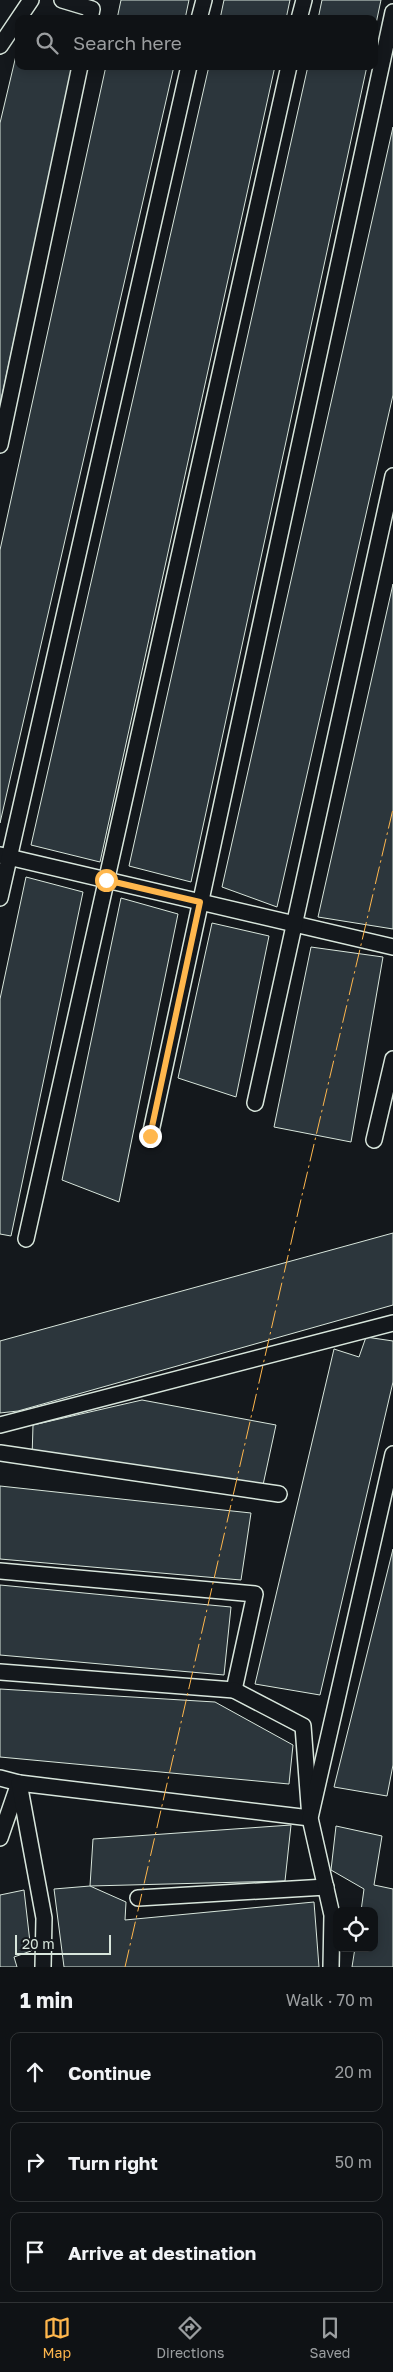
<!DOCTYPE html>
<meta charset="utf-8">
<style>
:root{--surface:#0f1215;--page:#1d2022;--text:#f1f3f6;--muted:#9b9ea0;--line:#2f3234;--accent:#ffb74d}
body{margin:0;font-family:"Golos Text",sans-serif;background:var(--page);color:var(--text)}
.controls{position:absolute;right:15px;bottom:15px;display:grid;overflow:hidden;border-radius:10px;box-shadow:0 2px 12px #0003}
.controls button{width:45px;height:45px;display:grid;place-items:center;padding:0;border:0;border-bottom:1px solid var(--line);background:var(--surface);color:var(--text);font:25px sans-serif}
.scale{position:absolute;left:15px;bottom:12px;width:96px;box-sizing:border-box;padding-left:5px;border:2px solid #d8e6dc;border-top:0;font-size:14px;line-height:18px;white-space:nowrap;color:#d8e6dc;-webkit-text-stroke:4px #14181c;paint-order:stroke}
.stop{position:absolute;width:15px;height:15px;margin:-11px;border:4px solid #ffb74d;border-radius:50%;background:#fff}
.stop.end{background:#ffb74d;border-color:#fff;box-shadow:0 1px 5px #0008}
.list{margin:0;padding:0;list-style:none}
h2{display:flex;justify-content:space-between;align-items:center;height:65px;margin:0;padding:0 20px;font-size:21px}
h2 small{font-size:16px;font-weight:400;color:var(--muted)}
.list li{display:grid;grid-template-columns:32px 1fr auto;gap:15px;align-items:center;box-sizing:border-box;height:80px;margin:0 10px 10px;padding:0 10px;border:1px solid var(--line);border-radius:10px}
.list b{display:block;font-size:19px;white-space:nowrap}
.list em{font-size:16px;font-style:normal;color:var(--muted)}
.icon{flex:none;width:28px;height:28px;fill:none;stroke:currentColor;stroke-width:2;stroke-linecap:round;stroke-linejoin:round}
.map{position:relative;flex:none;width:393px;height:1967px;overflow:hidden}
.search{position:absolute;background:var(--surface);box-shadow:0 2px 12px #0003;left:15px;right:15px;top:15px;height:55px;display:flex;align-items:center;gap:12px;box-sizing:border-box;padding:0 18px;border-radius:10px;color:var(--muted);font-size:19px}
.sheet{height:335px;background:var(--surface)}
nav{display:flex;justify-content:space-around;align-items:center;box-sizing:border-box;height:70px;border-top:1px solid var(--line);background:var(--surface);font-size:14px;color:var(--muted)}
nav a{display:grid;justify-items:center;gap:2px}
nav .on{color:var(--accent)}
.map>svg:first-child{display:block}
.building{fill:#2c363c;stroke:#d8e6dc}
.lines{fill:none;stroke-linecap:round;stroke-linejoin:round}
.lane-casing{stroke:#d8e6dc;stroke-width:18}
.lane{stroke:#14181c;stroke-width:15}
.power{stroke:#ffb74d;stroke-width:1;stroke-dasharray:18 4 2.5 4;stroke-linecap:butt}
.route{stroke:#ffb74d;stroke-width:6}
</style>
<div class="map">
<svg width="393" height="1967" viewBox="0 0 393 1967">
<rect width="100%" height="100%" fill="#14181c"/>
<g class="building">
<path d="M 121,0 L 189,0 L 185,19 L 117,19 Z"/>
<path d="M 224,0 L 290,0 L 286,19 L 220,19 Z"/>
<path d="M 322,0 L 381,0 L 374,33 L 374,19 L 318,19 Z"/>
<path d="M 19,43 L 19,66 L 73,66 L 0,405 L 0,123 Z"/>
<path d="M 106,66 L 174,66 L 0,823 L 0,550 Z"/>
<path d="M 209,66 L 275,66 L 100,862 L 31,845 Z"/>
<path d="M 308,66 L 367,66 L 191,882 L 129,866 Z"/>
<path d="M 393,127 L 393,395 L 277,907 L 222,887 Z"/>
<path d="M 393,584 L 393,929 L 318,917 Z"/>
<path d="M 26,877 L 83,892 L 11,1236 L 0,1234 L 0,999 Z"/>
<path d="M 121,898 L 178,914 L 119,1202 L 62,1180 Z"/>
<path d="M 212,923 L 269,936 L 236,1097 L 178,1078 Z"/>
<path d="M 311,947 L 383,957 L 351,1142 L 274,1127 Z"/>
<path d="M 393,1233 L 393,1305 L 18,1411 L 0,1413 L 0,1341 Z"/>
<path d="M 366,1337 L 393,1341 L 393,1382 L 320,1695 L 255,1684 L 334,1349 L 359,1357 Z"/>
<path d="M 142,1400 L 276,1425 L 263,1485 L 32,1458 L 33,1425 Z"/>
<path d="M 0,1486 L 251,1513 L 241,1580 L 0,1559 Z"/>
<path d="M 393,1549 L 393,1765 L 387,1796 L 334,1787 Z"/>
<path d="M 0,1585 L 231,1607 L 224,1675 L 0,1655 Z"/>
<path d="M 0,1689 L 215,1702 L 293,1745 L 289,1784 L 0,1757 Z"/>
<path d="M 291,1825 L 285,1881 L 90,1886 L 93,1839 Z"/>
<path d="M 336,1826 L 382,1836 L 374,1885 L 393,1889 L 393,1967 L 352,1967 L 355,1948 L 374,1948 L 374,1911 L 361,1911 L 364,1889 L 331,1870 Z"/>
<path d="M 90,1886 L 126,1902 L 125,1920 L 314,1902 L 319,1967 L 64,1967 L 54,1889 Z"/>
<path d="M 24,1890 L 31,1951 L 14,1957 L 17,1967 L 0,1967 L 0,1895 Z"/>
</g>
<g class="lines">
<g class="lane-casing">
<g id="lane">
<path d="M 62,0 L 92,9 L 90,19"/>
<path d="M 199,19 L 204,0"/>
<path d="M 299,19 L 304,0"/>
<path d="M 0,46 L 31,0"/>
<path d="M 0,445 L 80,66"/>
<path d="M 0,855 L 393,947"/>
<path d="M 0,898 L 189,66"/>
<path d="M 255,1103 L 393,476"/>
<path d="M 150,1136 L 393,12"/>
<path d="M 374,1140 L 393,1059"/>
<path d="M 26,1239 L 289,66"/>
<path d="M 0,1425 L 393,1323"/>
<path d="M 0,1453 L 279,1494"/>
<path d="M 0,1571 L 255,1594 L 234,1690 L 0,1672"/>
<path d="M 0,1778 L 19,1783 L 0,1838"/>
<path d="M 138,1898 L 326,1887"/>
<path d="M 43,1967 L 44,1918 L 19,1783 L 310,1818 L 303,1726 L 234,1690"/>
<path d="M 331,1967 L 332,1915 L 310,1818 L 393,1454"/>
</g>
</g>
<use href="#lane" class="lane"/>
<path class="power" d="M 125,1967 L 299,1208 L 393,809"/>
</g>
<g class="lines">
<path class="route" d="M 106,880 L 200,902 L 150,1136"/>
</g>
</svg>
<div class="controls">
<button><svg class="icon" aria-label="locate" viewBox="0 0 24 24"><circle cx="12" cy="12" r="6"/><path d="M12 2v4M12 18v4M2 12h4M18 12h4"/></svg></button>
</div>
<div class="scale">20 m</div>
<div class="stop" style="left:106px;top:880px"></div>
<div class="stop end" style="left:150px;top:1136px"></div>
<div class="search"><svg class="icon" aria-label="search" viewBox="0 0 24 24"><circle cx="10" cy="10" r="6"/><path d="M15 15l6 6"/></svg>Search here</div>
</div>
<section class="sheet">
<h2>1 min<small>Walk · 70 m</small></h2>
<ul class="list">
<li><svg class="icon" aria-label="ahead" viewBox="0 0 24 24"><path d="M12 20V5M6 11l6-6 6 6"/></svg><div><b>Continue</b></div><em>20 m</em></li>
<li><svg class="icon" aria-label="right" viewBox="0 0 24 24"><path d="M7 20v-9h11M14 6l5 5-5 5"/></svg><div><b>Turn right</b></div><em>50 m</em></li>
<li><svg class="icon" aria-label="arrive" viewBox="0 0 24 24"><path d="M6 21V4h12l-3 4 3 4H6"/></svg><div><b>Arrive at destination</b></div></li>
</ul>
</section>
<nav>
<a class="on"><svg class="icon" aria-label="map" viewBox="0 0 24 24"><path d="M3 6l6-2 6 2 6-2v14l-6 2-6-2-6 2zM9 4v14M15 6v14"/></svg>Map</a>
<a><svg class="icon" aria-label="directions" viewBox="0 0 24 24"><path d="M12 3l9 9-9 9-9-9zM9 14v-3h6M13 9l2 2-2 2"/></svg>Directions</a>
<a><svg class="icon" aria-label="saved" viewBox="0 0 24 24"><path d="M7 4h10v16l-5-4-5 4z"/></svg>Saved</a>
</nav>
